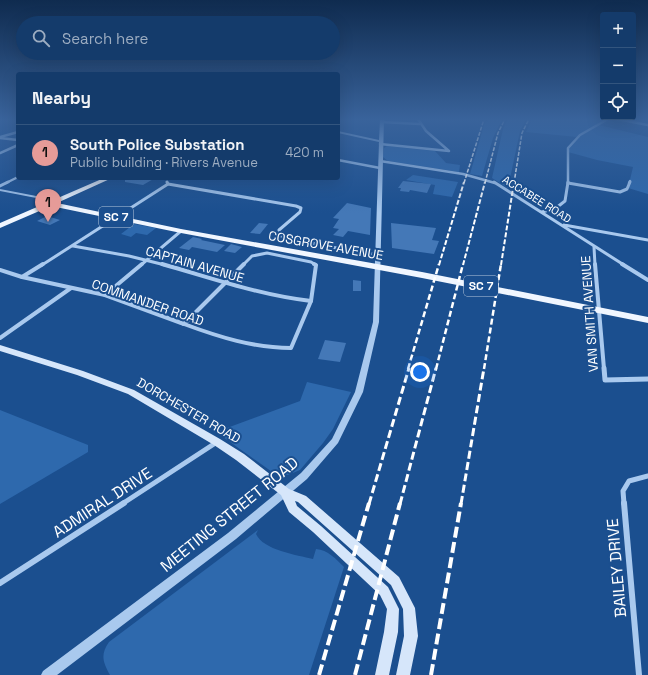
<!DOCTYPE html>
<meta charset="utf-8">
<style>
:root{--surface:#143b6b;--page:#214673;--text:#f1f3f6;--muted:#9dadc1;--line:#33557e;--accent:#e69b98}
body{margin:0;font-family:"Space Grotesk",sans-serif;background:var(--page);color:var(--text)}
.controls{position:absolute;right:12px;top:12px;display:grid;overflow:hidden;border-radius:4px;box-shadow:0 4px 16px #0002}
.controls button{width:36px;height:36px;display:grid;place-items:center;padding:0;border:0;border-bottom:1px solid var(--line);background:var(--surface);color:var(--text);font:20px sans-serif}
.you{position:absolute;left:420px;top:372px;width:14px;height:14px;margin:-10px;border:3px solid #fff;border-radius:50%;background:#1a73e8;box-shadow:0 0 0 6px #1a73e833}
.badge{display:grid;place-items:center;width:26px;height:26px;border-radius:50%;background:var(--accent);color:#111;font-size:13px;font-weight:700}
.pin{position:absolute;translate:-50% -33px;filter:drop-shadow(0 1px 2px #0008)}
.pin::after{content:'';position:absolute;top:21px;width:14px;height:12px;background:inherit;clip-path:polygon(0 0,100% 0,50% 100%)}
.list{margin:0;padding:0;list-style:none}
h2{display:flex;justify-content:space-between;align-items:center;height:52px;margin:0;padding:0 16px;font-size:17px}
h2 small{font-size:13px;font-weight:400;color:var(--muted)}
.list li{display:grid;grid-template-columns:26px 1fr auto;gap:12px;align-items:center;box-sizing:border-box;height:56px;padding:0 16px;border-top:1px solid var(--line)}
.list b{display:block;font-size:15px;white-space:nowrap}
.list p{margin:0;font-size:13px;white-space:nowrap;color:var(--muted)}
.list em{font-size:13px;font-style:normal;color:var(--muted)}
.icon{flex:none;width:22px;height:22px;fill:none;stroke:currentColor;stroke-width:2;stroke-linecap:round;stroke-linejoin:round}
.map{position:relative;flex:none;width:648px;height:675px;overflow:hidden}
.search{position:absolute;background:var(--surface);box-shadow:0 4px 16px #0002;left:16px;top:16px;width:324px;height:44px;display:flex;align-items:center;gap:10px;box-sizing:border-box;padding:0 14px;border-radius:22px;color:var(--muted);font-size:15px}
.panel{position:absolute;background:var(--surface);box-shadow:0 4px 16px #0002;left:16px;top:72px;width:324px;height:108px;border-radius:4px}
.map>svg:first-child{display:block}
.green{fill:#2e69ad}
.building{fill:#4478b7}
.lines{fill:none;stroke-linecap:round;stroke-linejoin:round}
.minor-far4{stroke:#a9c9ee;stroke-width:2.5}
.minor-far3{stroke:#a9c9ee;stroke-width:3}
.minor-far2{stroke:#a9c9ee;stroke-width:4}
.minor-far1{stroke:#a9c9ee;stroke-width:5}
.minor{stroke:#a9c9ee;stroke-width:6}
.tertiary{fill:#a9c9ee;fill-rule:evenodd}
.secondary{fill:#d6e6fa;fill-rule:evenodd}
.primary{fill:#f0f6ff;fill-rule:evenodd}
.rail-far4{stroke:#fff;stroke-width:1.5;stroke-dasharray:4 1.5;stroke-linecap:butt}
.rail-far3{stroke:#fff;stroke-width:2;stroke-dasharray:5 2;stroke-linecap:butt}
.rail-far2{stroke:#fff;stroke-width:2.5;stroke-dasharray:6 3;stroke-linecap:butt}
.rail-far1{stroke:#fff;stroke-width:3;stroke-dasharray:8 3.5;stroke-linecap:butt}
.rail{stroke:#fff;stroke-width:4;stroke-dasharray:11 4.5;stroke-linecap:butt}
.labels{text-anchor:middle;stroke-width:4;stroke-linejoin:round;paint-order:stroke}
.far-street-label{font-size:11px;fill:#fff;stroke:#1b4f8f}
.shield{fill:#1b4f8f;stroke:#bbcadd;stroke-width:1}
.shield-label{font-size:12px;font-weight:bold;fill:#fff}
.street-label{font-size:13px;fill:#fff;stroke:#1b4f8f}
.near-street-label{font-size:16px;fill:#fff;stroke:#1b4f8f}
</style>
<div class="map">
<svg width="648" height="675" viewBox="0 0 648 675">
<rect width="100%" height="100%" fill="#1b4f8f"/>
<g class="green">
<path d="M 488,119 L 502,119 L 493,138 L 482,176 L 470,174 L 484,125 Z"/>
<path d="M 508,119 L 526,119 L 520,131 L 508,188 L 492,178 L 503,129 Z"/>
<path d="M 532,119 L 608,119 L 599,125 L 648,137 L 648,194 L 628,188 L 633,167 L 597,160 L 568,152 L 570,144 L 577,137 L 526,132 Z"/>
<path d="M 387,146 L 435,151 L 446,163 L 460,165 L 459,172 L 388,161 L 383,157 L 384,148 Z"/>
<path d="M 413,175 L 458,182 L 452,197 L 433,194 L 435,185 L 406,180 Z"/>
<path d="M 134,224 L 156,228 L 147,235 L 136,233 L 131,237 L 121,234 Z"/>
<path d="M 307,382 L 351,392 L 333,429 L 323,443 L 300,470 L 288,475 L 275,474 L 216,432 L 300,401 Z"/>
<path d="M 0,410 L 88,445 L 88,452 L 0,504 Z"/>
<path d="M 258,530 L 256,534 C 263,550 297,555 313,559 L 316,549 C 328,550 336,559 344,567 L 309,675 L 110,675 C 103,662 100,655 109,642 Z"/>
</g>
<g class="building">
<path d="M 125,178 L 155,178 L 143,185 L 125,182 Z"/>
<path d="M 403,181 L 431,184 L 427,193 L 410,190 L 409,192 L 400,191 L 401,188 L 398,188 Z"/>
<path d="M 347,203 L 371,208 L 370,235 L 348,231 L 343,237 L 333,235 L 339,229 L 333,228 L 339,219 L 333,218 Z"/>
<path d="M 47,216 L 60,220 L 50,225 L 37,221 Z"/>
<path d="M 259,223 L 268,224 L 260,234 L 250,233 Z"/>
<path d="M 391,223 L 436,228 L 432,240 L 439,241 L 434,254 L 392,248 Z"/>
<path d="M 193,237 L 202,239 L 201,240 L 225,245 L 217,252 L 192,247 L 189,250 L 179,248 Z"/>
<path d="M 231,244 L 242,247 L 235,253 L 224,251 Z"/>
<path d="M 353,280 L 361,281 L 361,291 L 353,291 Z"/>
<path d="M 325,340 L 346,343 L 340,362 L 318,359 Z"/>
</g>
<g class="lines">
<g class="minor-far4">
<path d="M 617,119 L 648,125"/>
<path d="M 382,122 L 420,124"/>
<path d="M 0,137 L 18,132"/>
<path d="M 0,138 L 18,140"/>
<path d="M 380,144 L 449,151 L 426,131 L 418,119"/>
<path d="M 0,153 L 18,145"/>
<path d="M 338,160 L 380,168"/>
<path d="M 380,161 L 463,174 L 495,183"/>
<path d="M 6,183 L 18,177"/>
<path d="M 568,183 L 568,148 L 580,135 L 608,119"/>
<path d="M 629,183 L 630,181"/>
</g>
<g class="minor-far3">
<path d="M 494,182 L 624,265"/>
<path d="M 568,183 L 620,192 L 627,189 L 630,182"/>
<path d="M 168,184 L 296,206 L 301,208 L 300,212 L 279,230 L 281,236 L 325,246 L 379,255"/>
<path d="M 0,186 L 8,182"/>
<path d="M 542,212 L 556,208 L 565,201 L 568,182"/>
<path d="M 564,225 L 648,240"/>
<path d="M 73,246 L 129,256 L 165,265"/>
<path d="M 594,247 L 595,265"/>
<path d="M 42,265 L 168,184 L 167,182"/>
<path d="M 141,265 L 181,231"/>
<path d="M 243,265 L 252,256 L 267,253 L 311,262 L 316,265"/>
</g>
<g class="minor-far2">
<path d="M 162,264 C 212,278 259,295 311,301"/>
<path d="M 595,264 L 604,369"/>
<path d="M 622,264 L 648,280"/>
<path d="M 0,270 L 22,277 L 105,295 L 184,324"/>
<path d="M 22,277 L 43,264"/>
<path d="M 105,295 L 142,264"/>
<path d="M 184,324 C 219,337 254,348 291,348 L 311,301 L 316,265 L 314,264"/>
<path d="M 184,324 L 244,264"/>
<path d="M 0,338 L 71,288"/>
</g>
<g class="minor-far1">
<path d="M 604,368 L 605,380 L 648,379"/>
<path d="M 122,504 L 217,442"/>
<path d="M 624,504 L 623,491 L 629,481 L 648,476"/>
</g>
<g class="minor">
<path d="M 624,503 L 639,675"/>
<path d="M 0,583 L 124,503"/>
</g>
<g class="tertiary">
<path d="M 380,119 L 384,119 L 379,322 L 363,392 L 338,443 L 307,479 L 236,539 L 57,675 L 41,675 L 43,671 L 228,533 L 301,473 L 332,439 L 355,392 L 373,322 L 379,142 L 338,133 L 338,131 L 379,140 Z"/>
<path d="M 0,189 L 57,200 L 59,201 L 57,202 L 0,191 Z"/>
</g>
<path class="secondary" d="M 0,345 L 83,371 L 134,390 L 220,439 L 244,454 L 289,489 L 306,496 L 399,577 L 415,608 L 418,636 L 410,675 L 396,675 L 404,636 L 403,609 L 391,585 L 298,502 L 295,501 L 297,506 L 321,526 L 388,587 L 399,609 L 398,632 L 389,675 L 375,675 L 384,632 L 387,609 L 380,595 L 313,532 L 289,512 L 281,495 L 236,460 L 214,445 L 128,394 L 77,375 L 0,351 Z"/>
<path class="primary" d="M 104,178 L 112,178 L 57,203 L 181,229 L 422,272 L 648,317 L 648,323 L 422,278 L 181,233 L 51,206 L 0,228 L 0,223 Z"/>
<g class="rail-far4">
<path d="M 464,183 L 484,119"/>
<path d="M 485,183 L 498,133 L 505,119"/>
<path d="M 514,183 L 522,133 L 529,119"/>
</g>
<g class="rail-far3">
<path d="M 439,265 L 464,182"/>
<path d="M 463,265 L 485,182"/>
<path d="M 501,265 L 514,182"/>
</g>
<g class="rail-far2">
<path d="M 408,369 L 439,264"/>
<path d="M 436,369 L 463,264"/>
<path d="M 484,369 L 501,264"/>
</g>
<g class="rail-far1">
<path d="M 369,504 L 409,368"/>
<path d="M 400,504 L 436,368"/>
<path d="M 461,504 L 484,368"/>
</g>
<g class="rail">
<path d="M 319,675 L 369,503"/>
<path d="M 355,675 L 400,503"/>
<path d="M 431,675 L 461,503"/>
</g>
</g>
<linearGradient id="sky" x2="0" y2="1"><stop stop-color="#0f2b4f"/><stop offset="0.56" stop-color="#39639b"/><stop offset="1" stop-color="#39639b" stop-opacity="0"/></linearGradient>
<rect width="648" height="213" fill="url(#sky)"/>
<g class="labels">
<g class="far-street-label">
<text transform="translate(537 199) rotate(32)" y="4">ACCABEE ROAD</text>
</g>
<g class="shield">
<rect x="99" y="207" width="34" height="20" rx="3"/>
<rect x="464" y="276" width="34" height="20" rx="3"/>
</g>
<g class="shield-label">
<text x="116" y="221">SC 7</text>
<text x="481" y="290">SC 7</text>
</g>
<g class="street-label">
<text transform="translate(326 245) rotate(10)" y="5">COSGROVE AVENUE</text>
<text transform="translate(195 264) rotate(16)" y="5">CAPTAIN AVENUE</text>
<text transform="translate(148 302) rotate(19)" y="5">COMMANDER ROAD</text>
<text transform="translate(589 314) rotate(-94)" y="5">VAN SMITH AVENUE</text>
<text transform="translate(189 410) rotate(30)" y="5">DORCHESTER ROAD</text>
</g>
<g class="near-street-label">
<text transform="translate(102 502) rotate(-33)" y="6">ADMIRAL DRIVE</text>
<text transform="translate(229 514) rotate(-39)" y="6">MEETING STREET ROAD</text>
<text transform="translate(616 568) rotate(-95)" y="6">BAILEY DRIVE</text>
</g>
</g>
</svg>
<div class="controls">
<button>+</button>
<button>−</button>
<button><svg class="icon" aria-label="locate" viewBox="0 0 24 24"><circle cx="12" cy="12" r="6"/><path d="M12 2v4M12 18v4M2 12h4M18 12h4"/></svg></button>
</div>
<div class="you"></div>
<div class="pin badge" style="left:48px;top:222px">1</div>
<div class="search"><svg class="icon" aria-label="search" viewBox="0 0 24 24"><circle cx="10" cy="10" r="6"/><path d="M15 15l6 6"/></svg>Search here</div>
<section class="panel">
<h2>Nearby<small></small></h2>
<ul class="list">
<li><span class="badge">1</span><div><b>South Police Substation</b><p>Public building · Rivers Avenue</p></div><em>420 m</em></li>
</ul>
</section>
</div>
